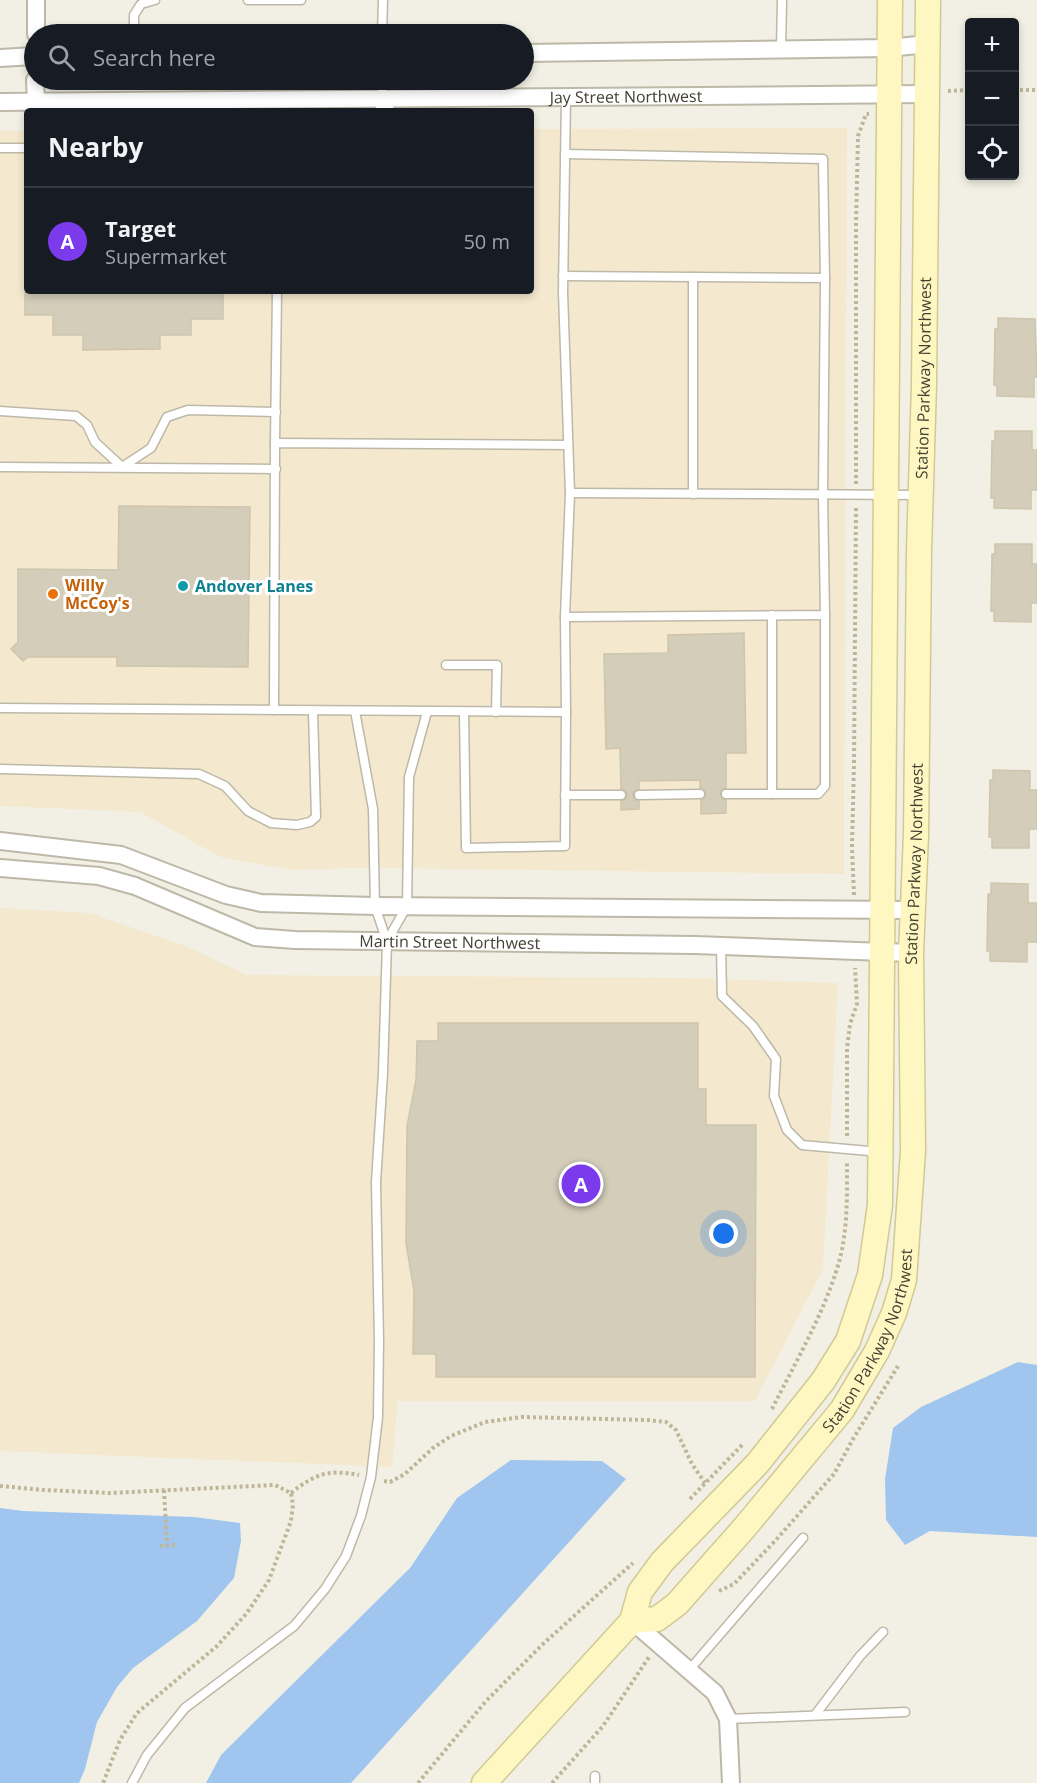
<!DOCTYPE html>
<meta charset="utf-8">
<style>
:root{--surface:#171b24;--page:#20242c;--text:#f1f3f6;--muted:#9ea1a6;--line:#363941;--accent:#7c3aed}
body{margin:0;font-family:"Open Sans",sans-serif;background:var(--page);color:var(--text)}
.controls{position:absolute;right:18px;top:18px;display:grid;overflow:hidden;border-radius:6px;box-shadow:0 3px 9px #0003}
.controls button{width:54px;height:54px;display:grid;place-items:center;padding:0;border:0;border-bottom:2px solid var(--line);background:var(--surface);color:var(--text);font:30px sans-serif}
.you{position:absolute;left:724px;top:1234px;width:21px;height:21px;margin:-15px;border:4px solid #fff;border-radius:50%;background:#1a73e8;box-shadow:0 0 0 9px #1a73e833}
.badge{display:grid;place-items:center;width:39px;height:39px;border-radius:50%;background:var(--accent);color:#fff;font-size:20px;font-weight:700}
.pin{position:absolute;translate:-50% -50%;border:3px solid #fff;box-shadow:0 2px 6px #0006}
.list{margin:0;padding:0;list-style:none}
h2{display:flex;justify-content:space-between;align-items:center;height:78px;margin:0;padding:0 24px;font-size:26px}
h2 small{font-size:20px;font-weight:400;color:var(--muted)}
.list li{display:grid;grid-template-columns:39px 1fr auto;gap:18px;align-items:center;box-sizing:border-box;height:108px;padding:0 24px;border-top:2px solid var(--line)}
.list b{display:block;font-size:22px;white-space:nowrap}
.list p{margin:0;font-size:20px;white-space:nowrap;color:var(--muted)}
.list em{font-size:20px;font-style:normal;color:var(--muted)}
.icon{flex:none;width:33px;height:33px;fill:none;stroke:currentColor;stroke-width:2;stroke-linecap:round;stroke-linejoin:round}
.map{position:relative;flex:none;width:1037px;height:1783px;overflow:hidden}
.search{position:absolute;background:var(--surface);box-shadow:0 3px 9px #0003;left:24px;top:24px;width:510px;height:66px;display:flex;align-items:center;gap:15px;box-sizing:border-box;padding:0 21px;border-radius:33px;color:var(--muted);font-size:22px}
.panel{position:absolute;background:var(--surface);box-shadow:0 3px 9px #0003;left:24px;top:108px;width:510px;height:186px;border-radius:6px}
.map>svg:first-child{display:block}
.commercial{fill:#f4e9cf}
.water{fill:#a0c5ef}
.building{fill:#d3cdba;stroke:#cec5ad;stroke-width:1.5}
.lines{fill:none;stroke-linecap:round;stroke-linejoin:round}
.lane-casing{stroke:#bdb8a7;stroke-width:11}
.street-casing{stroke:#bdb8a7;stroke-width:20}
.secondary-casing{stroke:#d2c994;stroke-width:27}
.path{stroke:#bfb698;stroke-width:4;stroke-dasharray:3 3;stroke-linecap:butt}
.lane{stroke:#fff;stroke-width:8}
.street{stroke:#fff;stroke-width:16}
.secondary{stroke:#fef7c2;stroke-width:24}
.culture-dot{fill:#0f9aa8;stroke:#fff;stroke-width:2}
.food-dot{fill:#e8710a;stroke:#fff;stroke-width:2}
.labels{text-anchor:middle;stroke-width:6;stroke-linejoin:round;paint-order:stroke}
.street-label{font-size:16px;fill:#444034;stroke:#fff}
.food-label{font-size:16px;font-weight:bold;fill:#c56008;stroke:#fff;text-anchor:start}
.culture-label{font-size:16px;font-weight:bold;fill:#0d838f;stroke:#fff;text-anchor:start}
</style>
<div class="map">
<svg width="1037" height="1783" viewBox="0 0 1037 1783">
<rect width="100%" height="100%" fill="#f2f0e4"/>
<g class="commercial">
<path d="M 847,128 L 844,874 L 360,868 L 291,870 L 220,857 L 140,812 L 0,806 L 0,131 L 27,131 L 27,291 L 531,291 L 531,129 Z"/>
<path d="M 0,908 L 90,913 L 186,946 L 247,975 L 693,978 L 838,983 L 823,1269 L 755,1401 L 398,1401 L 392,1467 L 0,1451 Z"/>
</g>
<g class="water">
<path d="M 1018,1362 L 1037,1365 L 1037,1537 L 930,1531 L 905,1545 L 886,1520 L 885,1479 L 893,1428 L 921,1407 Z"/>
<path d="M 511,1460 L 602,1461 L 626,1479 L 351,1783 L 206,1783 L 221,1755 L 410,1568 L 457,1498 Z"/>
<path d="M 0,1508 L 23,1511 L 194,1517 L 240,1523 L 241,1541 L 234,1578 L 197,1621 L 133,1668 L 117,1687 L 97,1722 L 85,1769 L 79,1783 L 0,1783 Z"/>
</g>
<g class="building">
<path d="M 25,291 L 223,291 L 223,319 L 191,319 L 191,335 L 160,335 L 160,349 L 83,350 L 83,335 L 53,335 L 53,315 L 25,315 Z"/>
<path d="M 998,318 L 1035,319 L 1037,377 L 1034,377 L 1034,397 L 997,396 L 997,385 L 994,385 L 995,329 L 998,329 Z"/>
<path d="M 995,431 L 1032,431 L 1032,450 L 1037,450 L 1037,490 L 1031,490 L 1031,509 L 994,508 L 994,498 L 991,498 L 992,441 L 995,441 Z"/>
<path d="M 119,506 L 250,507 L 248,667 L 117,666 L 117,657 L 28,657 L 23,661 L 11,649 L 18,642 L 18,569 L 118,570 Z"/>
<path d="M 995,544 L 1032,544 L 1032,564 L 1037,564 L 1037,603 L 1031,603 L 1031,622 L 994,621 L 994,611 L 991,611 L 992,554 L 995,554 Z"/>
<path d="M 744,633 L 746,753 L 726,753 L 726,788 L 721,790 L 720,795 L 722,799 L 726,800 L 726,813 L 701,814 L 701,800 L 705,798 L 706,793 L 700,788 L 700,780 L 639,781 L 639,789 L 634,791 L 633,796 L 635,800 L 639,801 L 639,809 L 621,810 L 621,801 L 626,799 L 627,794 L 625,790 L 621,789 L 620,748 L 606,749 L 604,654 L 668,653 L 668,635 Z"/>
<path d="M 993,770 L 1030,771 L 1030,790 L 1037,790 L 1037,829 L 1029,829 L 1029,848 L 992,848 L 992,837 L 989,837 L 990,780 L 993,780 Z"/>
<path d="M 991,883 L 1028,884 L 1028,903 L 1037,903 L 1037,942 L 1027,942 L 1027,962 L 990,961 L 990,951 L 987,951 L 988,894 L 991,894 Z"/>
<path d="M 438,1023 L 698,1023 L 698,1089 L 706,1089 L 706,1125 L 756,1125 L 755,1377 L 436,1377 L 436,1354 L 413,1354 L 414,1291 L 406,1243 L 407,1126 L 416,1080 L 417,1041 L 438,1041 Z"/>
</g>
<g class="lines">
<g class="lane-casing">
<g id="lane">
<path d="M 248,0 L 301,0"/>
<path d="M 134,34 L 134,15 L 141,4 L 155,0"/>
<path d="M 382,34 L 383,0"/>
<path d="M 781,49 L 782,0"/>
<path d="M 382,99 L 382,80"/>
<path d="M 379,111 L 382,99 L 391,111"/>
<path d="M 0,148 L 27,148"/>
<path d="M 563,276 L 825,278 L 823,159 L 565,154"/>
<path d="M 0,411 L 76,416 L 87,425 L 95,442 L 122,467 L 151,448 L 167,417 L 188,410 L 276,412"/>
<path d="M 275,443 L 277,291"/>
<path d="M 0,467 L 276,469"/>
<path d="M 570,493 L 920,495"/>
<path d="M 693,494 L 693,277"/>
<path d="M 565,617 L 825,615 L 823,495 L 825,278"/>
<path d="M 446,665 L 497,665 L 496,712"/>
<path d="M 0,708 L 566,712 L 565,617 L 570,493 L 563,292 L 566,97"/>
<path d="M 274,710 L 275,443 L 568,445"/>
<path d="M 464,712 L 466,848 L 565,846 L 566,712"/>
<path d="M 0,769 L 199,774 L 225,786 L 248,811 L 271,823 L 297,825 L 310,822 L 316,817 L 313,711"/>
<path d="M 726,794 L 818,794 L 825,786 L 825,615"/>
<path d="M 772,794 L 772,615"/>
<path d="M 565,795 L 621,795"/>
<path d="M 639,795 L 700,794"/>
<path d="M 387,941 L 407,906 L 409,777 L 427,712"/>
<path d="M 721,946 L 722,996 L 753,1026 L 776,1059 L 774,1096 L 787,1130 L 802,1145 L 880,1152"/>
<path d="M 690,1669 L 803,1538"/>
<path d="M 815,1715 L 860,1656 L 883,1632"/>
<path d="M 728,1719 L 905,1712"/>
<path d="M 595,1776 L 595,1783"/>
<path d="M 132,1783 L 147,1755 L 185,1708 L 294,1626 L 325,1589 L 346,1556 L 361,1516 L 371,1477 L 378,1417 L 379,1341 L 376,1182 L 383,1073 L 387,942 L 375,906 L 373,809 L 355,711"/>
</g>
</g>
<g class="street-casing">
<g id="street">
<path d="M 36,34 L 36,0"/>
<path d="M 524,53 L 889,48 L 927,44"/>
<path d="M 0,58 L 34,56"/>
<path d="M 35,80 L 36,102"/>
<path id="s1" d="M 0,102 L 926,94"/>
<path d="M 0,841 L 121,855 L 226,895 L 261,903 L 375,906 L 912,910"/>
<path id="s2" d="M 0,868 L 99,876 L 135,886 L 255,937 L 295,940 L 695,945 L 911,953"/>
<path d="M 632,1621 L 715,1693 L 728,1719 L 731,1783"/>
</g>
</g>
<g class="secondary-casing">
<g id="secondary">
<path id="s3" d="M 632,1621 L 657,1619 L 677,1604 L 745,1527 L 842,1410 L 877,1351 L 894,1313 L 904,1280 L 913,1151 L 911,953 L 916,835 L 919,551 L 924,384 L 928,0"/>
<path d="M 484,1783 L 632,1621 L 640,1592 L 662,1562 L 757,1464 L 823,1381 L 848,1341 L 870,1275 L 880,1205 L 890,0"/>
</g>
</g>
<g class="path">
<path d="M 1014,90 L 1037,90"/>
<path d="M 948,91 L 970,90"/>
<path d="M 856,484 L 856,225 L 858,136 L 866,114 L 869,114"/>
<path d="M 854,895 L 852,848 L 854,763 L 856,506"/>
<path d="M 847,1136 L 847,1049 L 850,1024 L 857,1004 L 855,968"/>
<path d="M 772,1409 C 796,1361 824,1314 839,1262 C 848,1230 847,1194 847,1161"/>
<path d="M 384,1481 L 390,1482 L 405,1474 L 433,1448 L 451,1436 L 485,1422 L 522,1417 L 647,1420 L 666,1422 L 676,1430 L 692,1464 L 705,1483"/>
<path d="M 0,1486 L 44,1490 L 110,1493 L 275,1485 L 291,1493 L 293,1505 L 291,1521 L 269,1580 L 247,1613 L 217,1646 L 137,1713 L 120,1740 L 103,1783"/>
<path d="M 164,1490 L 167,1546"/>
<path d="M 291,1493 C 315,1474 328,1469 359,1475"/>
<path d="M 690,1499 L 743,1444"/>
<path d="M 160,1546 L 176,1545"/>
<path d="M 719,1591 L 734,1584 L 775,1541 L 834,1474 L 853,1439 L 898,1366"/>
<path d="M 418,1783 L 486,1701 L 544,1643 L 633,1563"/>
<path d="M 552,1783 L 603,1726 L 649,1657"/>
</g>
<use href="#lane" class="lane"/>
<use href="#street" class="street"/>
<use href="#secondary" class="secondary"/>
</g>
<circle class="culture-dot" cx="183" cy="586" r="6"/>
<circle class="food-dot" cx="53" cy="594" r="6"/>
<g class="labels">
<g class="street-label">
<text dy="6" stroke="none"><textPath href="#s1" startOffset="626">Jay Street Northwest</textPath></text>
<text dy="6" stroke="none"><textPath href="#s3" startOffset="1352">Station Parkway Northwest</textPath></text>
<text dy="6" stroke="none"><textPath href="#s3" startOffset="866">Station Parkway Northwest</textPath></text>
<text dy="6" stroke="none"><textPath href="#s2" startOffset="462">Martin Street Northwest</textPath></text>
<text dy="6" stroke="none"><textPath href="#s3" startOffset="380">Station Parkway Northwest</textPath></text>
</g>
<g class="food-label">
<text x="65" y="591">Willy<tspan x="65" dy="18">McCoy's</tspan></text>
</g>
<g class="culture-label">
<text x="195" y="592">Andover Lanes</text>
</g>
</g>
</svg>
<div class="controls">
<button>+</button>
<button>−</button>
<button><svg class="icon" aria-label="locate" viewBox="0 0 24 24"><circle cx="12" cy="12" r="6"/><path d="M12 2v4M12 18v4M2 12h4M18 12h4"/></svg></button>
</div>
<div class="you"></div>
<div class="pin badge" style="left:581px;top:1184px">A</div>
<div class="search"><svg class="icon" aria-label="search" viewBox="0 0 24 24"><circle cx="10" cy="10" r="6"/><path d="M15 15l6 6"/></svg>Search here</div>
<section class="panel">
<h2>Nearby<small></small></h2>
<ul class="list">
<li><span class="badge">A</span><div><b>Target</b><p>Supermarket</p></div><em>50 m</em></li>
</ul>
</section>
</div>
